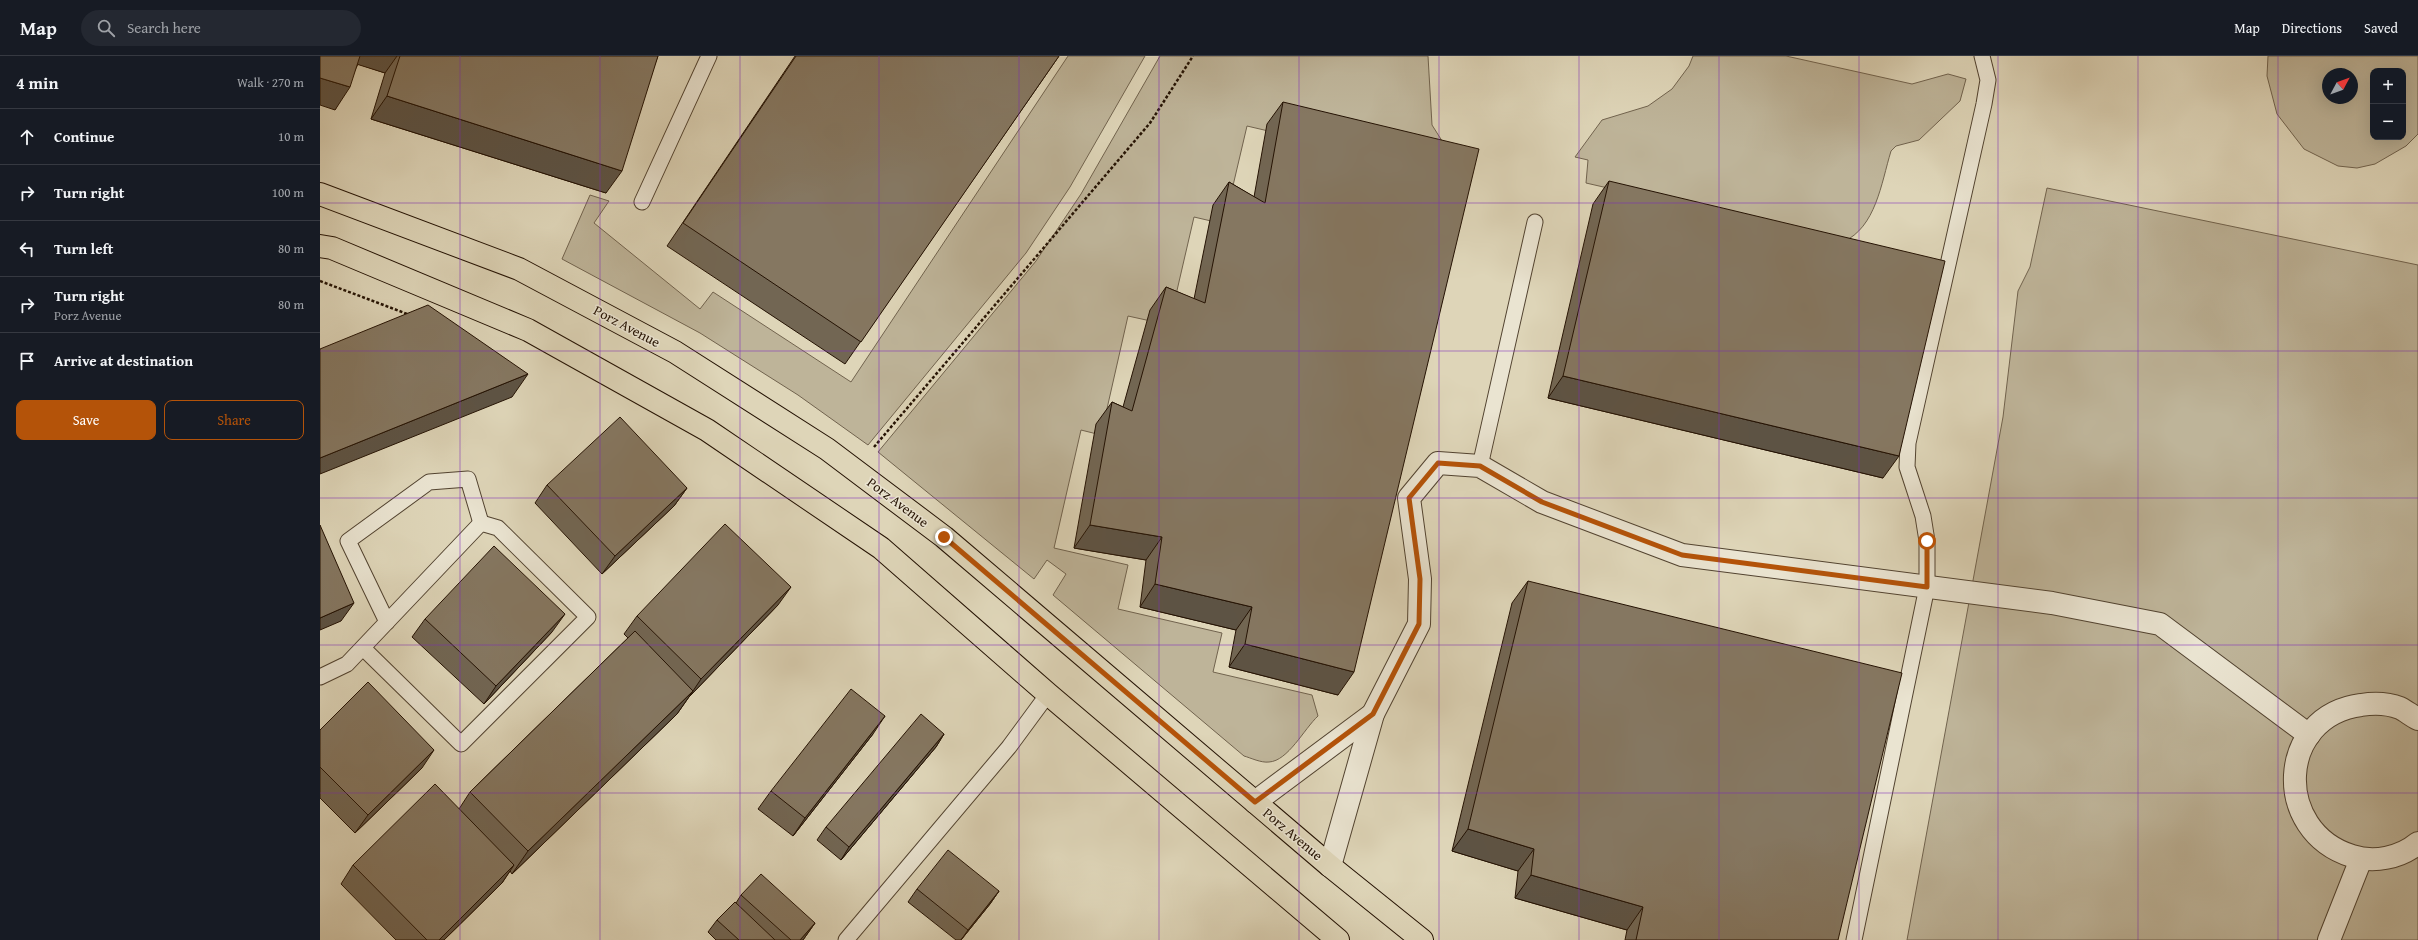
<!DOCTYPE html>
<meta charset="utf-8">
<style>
:root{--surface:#171b24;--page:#242831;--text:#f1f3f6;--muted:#9ea1a6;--line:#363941;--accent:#b45309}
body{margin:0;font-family:"Gentium Book Plus",serif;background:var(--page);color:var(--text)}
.controls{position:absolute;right:12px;top:12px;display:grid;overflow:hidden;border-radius:8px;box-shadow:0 4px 16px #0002}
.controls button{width:36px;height:36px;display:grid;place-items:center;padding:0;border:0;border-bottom:1px solid var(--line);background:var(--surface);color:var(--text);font:20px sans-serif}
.compass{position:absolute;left:2002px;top:12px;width:36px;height:36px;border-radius:50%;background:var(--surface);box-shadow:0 4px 16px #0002;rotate:49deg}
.stop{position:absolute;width:12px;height:12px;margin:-9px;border:3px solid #b45309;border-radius:50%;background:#fff}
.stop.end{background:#b45309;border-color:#fff;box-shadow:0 1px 4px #0008}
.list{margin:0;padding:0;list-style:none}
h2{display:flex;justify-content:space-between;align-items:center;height:52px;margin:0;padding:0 16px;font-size:17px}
h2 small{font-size:13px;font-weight:400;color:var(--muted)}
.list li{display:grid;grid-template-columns:26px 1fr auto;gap:12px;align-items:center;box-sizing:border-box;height:56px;padding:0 16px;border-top:1px solid var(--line)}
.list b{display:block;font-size:15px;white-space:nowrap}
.list p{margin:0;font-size:13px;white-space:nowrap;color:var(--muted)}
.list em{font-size:13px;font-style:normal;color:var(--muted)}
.actions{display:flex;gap:8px;padding:12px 16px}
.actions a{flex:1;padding:9px 0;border:1px solid var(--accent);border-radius:8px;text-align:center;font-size:14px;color:var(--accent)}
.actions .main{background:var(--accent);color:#fff}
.icon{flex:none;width:22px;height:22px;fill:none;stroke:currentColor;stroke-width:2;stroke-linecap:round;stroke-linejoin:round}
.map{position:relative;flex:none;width:2098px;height:884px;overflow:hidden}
header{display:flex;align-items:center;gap:24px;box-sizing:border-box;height:56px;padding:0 20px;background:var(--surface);border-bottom:1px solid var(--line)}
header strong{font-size:19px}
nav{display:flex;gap:22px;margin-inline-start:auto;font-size:14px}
.search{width:280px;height:36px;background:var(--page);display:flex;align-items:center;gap:10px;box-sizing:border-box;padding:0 14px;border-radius:22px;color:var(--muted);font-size:15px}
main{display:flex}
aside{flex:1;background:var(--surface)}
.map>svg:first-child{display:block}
.green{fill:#beb499;stroke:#71634e;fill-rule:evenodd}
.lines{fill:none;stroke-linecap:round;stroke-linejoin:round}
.service-casing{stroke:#524330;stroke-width:17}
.minor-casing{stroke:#524330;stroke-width:24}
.primary-casing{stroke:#241203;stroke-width:24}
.path{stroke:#241203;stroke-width:2.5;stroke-dasharray:3 2;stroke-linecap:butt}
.service{stroke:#eae4d1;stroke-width:15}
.minor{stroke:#eae4d1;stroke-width:22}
.primary{stroke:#ded5b8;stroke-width:22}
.wall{fill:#726653;stroke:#241203}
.shaded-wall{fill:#5d5344;stroke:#241203}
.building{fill:#857761;stroke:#241203}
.route{stroke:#b45309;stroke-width:5}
.grid{fill:none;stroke:#7b2cbf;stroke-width:1;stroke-opacity:0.55}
.labels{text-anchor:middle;stroke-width:3;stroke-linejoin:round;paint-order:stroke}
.street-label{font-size:14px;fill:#241203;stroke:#eae4d1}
</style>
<header>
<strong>Map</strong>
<div class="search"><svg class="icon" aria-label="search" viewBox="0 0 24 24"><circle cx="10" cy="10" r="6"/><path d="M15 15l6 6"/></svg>Search here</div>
<nav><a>Map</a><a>Directions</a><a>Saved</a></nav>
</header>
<main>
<aside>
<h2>4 min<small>Walk · 270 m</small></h2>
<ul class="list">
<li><svg class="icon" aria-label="ahead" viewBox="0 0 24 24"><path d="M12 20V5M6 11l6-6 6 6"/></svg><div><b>Continue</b></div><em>10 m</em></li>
<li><svg class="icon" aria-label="right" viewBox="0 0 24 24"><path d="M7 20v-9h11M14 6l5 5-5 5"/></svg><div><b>Turn right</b></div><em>100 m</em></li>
<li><svg class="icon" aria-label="left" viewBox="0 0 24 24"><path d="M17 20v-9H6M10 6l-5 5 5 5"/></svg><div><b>Turn left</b></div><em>80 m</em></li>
<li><svg class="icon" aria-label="right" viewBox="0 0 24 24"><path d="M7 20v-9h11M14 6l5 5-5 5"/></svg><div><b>Turn right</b><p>Porz Avenue</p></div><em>80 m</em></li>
<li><svg class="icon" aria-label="arrive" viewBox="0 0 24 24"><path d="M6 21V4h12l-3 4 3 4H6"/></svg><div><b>Arrive at destination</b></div></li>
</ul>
<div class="actions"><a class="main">Save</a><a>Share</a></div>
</aside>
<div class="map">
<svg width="2098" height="884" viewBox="0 0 2098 884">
<rect width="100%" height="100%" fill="#ded5b8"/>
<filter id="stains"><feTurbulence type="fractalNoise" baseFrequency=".005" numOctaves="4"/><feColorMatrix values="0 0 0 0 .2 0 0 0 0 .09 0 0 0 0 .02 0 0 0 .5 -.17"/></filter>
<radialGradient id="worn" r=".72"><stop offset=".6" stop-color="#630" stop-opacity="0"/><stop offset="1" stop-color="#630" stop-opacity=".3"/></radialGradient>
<g class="green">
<path d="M 748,0 L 825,0 L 750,131 L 706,197 L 548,389 L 478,339 L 380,277 L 242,203 L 270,139 L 289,145 L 274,167 L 380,253 L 393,236 L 531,326 Z"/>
<path d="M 840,0 L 1108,0 L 1112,69 L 1124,88 L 1115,114 L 927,70 L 904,168 L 874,161 L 849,269 L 808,260 L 781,379 L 761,374 L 734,492 L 808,509 L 798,553 L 902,577 L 893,616 L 992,639 L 998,660 C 984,673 968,705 949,706 C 941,707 931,702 924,700 L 733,539 L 746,518 L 727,504 L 714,523 L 558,396 L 716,205 L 761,138 Z"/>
<path d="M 1373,0 L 1466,0 L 1592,28 L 1628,18 L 1646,23 L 1640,45 L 1599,84 L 1576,90 L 1571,95 C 1561,128 1556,171 1523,186 L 1266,127 L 1268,104 L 1255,101 L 1282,64 L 1328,50 L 1352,33 L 1369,10 Z"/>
<path d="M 1948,0 L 2098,0 L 2098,78 L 2086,90 L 2055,108 L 2037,112 L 2018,110 L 1984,93 L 1957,58 L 1947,20 ZM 2053,15 L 2083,15 L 2083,81 L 2053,81 ZM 2008,18 L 2032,18 L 2032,42 L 2008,42 Z"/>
<path d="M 1727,132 L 2098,209 L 2098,884 L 1587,884 L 1683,361 L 1698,235 L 1710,211 Z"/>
</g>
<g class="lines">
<g class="service-casing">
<g id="service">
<path d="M 322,146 L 389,0"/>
<path d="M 1160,410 L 1215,166"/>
<path d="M 67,566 L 28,485 L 109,426 L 148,423 L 161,467"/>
<path d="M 0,621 L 27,608 L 161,467 L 178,472 L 268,561 L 141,688 L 43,592"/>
<path d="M 526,884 L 689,691 L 728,638"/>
<path d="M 1534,884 L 1607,531 L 1607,485 L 1603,460 L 1587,411 L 1588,387 L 1664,48 L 1668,24 L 1662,0"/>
</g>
</g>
<g class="minor-casing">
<g id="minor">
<path d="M 2098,663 C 2092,660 2086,655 2080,652 C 2067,647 2053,647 2041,649 C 1957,660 1952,775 2032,800 C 2054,807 2080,802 2098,787"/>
<path d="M 935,746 L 1053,658"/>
<path d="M 1010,810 L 1053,658 L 1099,568 L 1100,523 L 1089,442 L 1118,407 L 1160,410 L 1222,446 L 1362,499 L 1732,547 L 1840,568 L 1989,679"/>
<path d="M 2009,884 L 2041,803"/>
</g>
</g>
<g class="primary-casing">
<g id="primary">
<path d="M 0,138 L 199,213 L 355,296 L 507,393 L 624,481 L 1010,810 L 1102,884"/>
<path d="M 0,190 L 12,192 L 208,274 L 387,374 L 561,492 L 728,638 L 1018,884"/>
</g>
</g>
<g class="path">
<path d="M 0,225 L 90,259"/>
<path d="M 554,391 L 830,67 L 873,0"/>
</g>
<use href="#service" class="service"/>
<use href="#minor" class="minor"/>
<use href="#primary" class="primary"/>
</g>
<g class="wall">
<path d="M 0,0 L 338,0 L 286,137 L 51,63 L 65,17 L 38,8 L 15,54 Z"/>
<path d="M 475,0 L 739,0 L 525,308 L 347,190 Z"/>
<path d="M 963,46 L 1018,639 L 909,611 L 916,574 L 820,551 L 826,504 L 754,492 L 776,368 L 792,346 L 803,351 L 830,254 L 846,231 L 874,243 L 893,149 L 909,126 L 934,141 L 947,68 Z"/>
<path d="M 1289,125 L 1563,422 L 1228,342 L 1273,148 Z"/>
<path d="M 227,429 L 367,432 L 354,450 L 282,518 L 215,447 Z"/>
<path d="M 1208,525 L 1518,884 L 1305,884 L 1307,874 L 1195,842 L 1198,815 L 1132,795 L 1192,547 Z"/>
<path d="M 458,549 L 369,641 L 357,658 L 192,818 L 190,815 L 182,827 L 124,884 L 76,884 L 21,828 L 33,809 L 139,753 L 150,736 L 308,582 L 304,578 L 317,560 Z"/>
<path d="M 105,563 L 232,576 L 164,648 L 92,581 Z"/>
<path d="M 0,674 L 102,712 L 35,777 L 0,742 Z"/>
<path d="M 553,678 L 473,780 L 438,753 L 451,735 Z"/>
<path d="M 624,678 L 616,691 L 521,804 L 497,784 L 506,771 Z"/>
<path d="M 597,833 L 679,835 L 670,848 L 641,884 L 636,884 L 588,846 Z"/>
<path d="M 421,839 L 495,867 L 483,884 L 396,884 L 388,876 L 397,864 L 416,847 Z"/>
</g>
<g class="shaded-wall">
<path d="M 34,0 L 77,0 L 65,17 L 30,6 Z"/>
<path d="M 0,22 L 30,31 L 15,54 L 0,49 Z"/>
<path d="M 67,40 L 302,115 L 286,137 L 51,63 Z"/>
<path d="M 208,318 L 192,341 L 0,418 L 0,402 Z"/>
<path d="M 1243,320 L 1579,400 L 1563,422 L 1228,342 Z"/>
<path d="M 367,432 L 354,450 L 282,518 L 295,500 Z"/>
<path d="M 770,469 L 842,481 L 826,504 L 754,492 Z"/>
<path d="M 835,528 L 932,551 L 916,574 L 820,551 Z"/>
<path d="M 471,531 L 458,549 L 369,641 L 381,623 Z"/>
<path d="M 34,547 L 21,565 L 0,574 L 0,562 Z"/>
<path d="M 245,558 L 232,576 L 164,648 L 176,630 Z"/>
<path d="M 925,588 L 1034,616 L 1018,639 L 909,611 Z"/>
<path d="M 373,635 L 357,658 L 192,818 L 208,795 Z"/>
<path d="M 565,660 L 553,678 L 473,780 L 485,762 Z"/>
<path d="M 624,678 L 616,691 L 521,804 L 529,791 Z"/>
<path d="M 114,694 L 102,712 L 35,777 L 48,759 Z"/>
<path d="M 1148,773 L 1214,793 L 1198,815 L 1132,795 Z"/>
<path d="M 194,809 L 182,827 L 124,884 L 119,884 Z"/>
<path d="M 1211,819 L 1323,851 L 1307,874 L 1195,842 Z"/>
<path d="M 679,835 L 670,848 L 641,884 L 648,874 Z"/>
<path d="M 495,867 L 483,884 L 480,884 Z"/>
</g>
<g class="building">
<path d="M 0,0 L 40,0 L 30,31 L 0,22 Z"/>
<path d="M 80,0 L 338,0 L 302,115 L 67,40 Z"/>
<path d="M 476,0 L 739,0 L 541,286 L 363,167 Z"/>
<path d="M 963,46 L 1159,93 L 1034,616 L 925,588 L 932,551 L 835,528 L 842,481 L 770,469 L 792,346 L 812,355 L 846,231 L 885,247 L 909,126 L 945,147 Z"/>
<path d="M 1289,125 L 1625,205 L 1579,400 L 1243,320 Z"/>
<path d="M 108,249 L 208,318 L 0,402 L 0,293 Z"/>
<path d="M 300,361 L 367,432 L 295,500 L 227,429 Z"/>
<path d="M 405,468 L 471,531 L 381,623 L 317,560 Z"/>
<path d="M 0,469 L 34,547 L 0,562 Z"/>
<path d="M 174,490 L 245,558 L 176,630 L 105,563 Z"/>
<path d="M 1208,525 L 1582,617 L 1518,884 L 1316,884 L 1323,851 L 1211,819 L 1214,793 L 1148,773 Z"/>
<path d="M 315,575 L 373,635 L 208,795 L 150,736 Z"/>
<path d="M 48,626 L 114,694 L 48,759 L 0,711 L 0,674 Z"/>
<path d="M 531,633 L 565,660 L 485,762 L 451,735 Z"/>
<path d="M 601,658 L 624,678 L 529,791 L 506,771 Z"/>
<path d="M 115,728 L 194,809 L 119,884 L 107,884 L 33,809 Z"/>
<path d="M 628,794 L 679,835 L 648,874 L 597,833 Z"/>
<path d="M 441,818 L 495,867 L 480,884 L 471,884 L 421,839 Z"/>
<path d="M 415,846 L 455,884 L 419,884 L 397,864 Z"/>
</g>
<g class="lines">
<path class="route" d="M 624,481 L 935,746 L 1053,658 L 1099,568 L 1100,523 L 1089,442 L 1118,407 L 1160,410 L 1222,446 L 1362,499 L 1607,531 L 1607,485"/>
</g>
<path class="grid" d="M 140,0 L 140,884M 280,0 L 280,884M 420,0 L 420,884M 559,0 L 559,884M 699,0 L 699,884M 839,0 L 839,884M 979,0 L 979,884M 1119,0 L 1119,884M 1259,0 L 1259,884M 1399,0 L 1399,884M 1539,0 L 1539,884M 1678,0 L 1678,884M 1818,0 L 1818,884M 1958,0 L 1958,884M 0,147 L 2098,147M 0,295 L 2098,295M 0,442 L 2098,442M 0,589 L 2098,589M 0,737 L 2098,737"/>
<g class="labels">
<g class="street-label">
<text transform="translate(307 270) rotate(28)" y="5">Porz Avenue</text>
<text transform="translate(578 446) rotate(37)" y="5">Porz Avenue</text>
<text transform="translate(973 778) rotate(40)" y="5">Porz Avenue</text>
</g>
</g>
<rect width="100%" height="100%" filter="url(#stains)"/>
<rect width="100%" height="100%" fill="url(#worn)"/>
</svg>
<div class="controls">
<button>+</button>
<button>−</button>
</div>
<svg class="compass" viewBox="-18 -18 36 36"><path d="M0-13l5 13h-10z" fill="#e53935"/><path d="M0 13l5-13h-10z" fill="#9ea1a6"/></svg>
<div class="stop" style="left:1607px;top:485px"></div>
<div class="stop end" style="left:624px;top:481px"></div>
</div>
</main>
